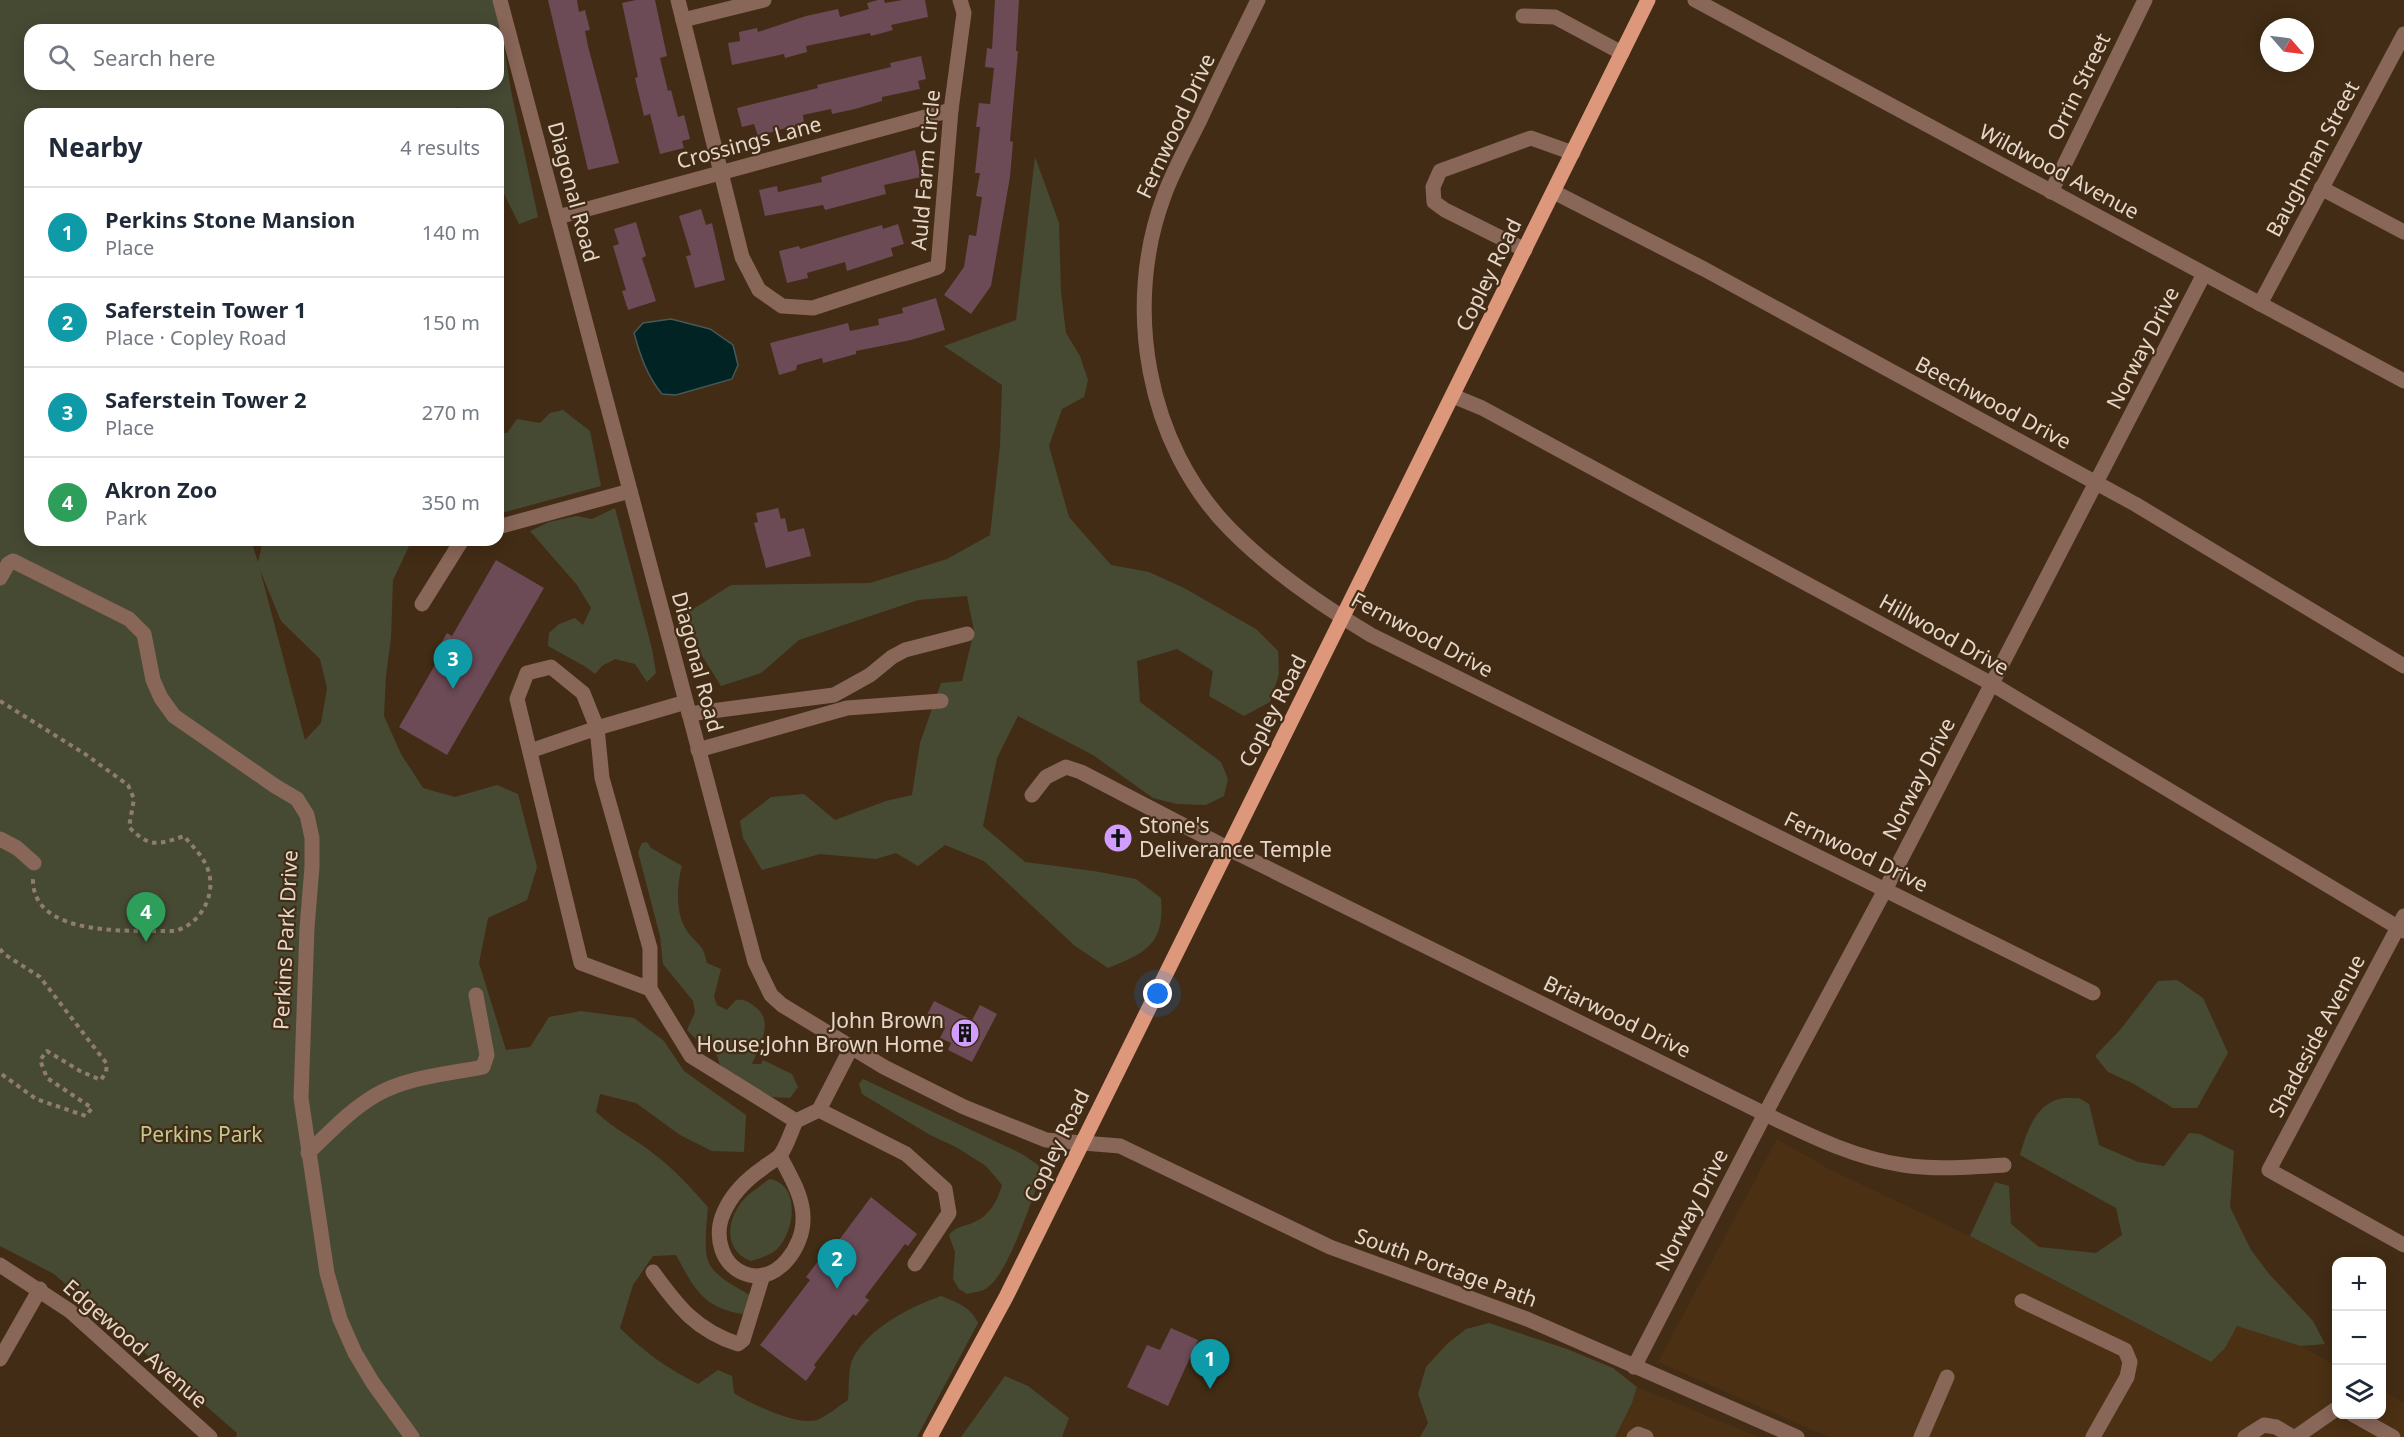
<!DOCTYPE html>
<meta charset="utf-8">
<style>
:root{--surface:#fff;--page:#f2f2f3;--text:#1f2937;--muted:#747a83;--line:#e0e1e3;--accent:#6f5d91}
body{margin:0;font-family:"Noto Sans",sans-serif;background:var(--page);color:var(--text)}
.controls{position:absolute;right:18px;bottom:18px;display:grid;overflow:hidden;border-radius:12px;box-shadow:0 3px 15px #0003}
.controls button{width:54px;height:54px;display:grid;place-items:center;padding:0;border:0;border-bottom:2px solid var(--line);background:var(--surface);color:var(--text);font:30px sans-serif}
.compass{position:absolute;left:2260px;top:18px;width:54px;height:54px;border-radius:50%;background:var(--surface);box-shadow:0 3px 15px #0003;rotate:118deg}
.you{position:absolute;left:1158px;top:994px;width:21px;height:21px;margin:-15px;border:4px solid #fff;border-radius:50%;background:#1a73e8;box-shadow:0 0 0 9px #1a73e833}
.badge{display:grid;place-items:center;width:39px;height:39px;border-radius:50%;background:var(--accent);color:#fff;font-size:20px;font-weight:700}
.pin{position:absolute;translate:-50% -50px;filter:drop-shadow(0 2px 3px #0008)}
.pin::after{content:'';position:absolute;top:32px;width:21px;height:18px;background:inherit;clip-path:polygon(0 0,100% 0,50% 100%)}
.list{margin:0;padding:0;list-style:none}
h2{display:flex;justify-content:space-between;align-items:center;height:78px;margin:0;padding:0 24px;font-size:26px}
h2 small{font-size:20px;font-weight:400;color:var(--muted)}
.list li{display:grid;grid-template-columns:39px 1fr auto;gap:18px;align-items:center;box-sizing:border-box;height:90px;padding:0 24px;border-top:2px solid var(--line)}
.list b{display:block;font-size:22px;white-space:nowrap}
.list p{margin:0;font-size:20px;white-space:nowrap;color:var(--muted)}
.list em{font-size:20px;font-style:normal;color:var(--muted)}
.icon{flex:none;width:33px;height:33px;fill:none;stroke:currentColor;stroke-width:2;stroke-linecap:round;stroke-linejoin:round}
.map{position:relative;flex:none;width:2404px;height:1437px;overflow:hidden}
.search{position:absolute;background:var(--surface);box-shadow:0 3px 15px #0003;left:24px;top:24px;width:480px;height:66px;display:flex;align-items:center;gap:15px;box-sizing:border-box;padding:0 21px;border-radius:18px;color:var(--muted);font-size:22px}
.panel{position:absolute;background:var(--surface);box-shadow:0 3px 15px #0003;left:24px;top:108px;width:480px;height:438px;border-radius:18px}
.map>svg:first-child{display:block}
.built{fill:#4b3013}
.green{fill:#474a33;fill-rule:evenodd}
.water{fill:#012324;stroke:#465956;stroke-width:1.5}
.building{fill:#6c4a56}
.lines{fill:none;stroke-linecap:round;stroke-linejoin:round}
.path{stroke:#8f7d6b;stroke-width:4;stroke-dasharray:4.5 4.5;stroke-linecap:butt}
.minor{stroke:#886658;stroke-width:15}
.major{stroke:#dd987c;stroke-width:15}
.labels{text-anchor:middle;stroke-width:4.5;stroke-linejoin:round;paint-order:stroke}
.street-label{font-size:21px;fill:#e6d7ca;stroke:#422c15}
.poi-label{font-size:21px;fill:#e6d7ca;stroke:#422c15;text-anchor:start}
.park-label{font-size:21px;fill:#c2ca8f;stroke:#422c15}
</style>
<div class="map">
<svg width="2404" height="1437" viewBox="0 0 2404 1437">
<rect width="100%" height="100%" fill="#422c15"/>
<g class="built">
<path d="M 1777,1139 L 1831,1170 L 1970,1236 L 2210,1362 L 2236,1308 L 2336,1366 L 2336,1414 L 2382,1414 L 2382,1390 L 2404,1403 L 2404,1437 L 1828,1437 L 1658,1362 Z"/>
<path d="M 1637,1387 L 1759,1437 L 1615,1437 L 1632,1403 Z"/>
</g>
<g class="green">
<path d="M 0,0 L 497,0 L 511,91 L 538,217 L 519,224 L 498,182 L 498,114 L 463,114 L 459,107 L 441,114 L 30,114 L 30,540 L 251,540 L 258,562 L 263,540 L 412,540 L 393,580 L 391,638 L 386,676 L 384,716 L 401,754 L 423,788 L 455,797 L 497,785 L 518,794 L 537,867 L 527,900 L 488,918 L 479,963 L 506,1050 L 530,1047 L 549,1017 L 581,1011 L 634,1018 L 664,1041 L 684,1071 L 746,1115 L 744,1152 L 712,1151 L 680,1135 L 636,1103 L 600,1094 L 596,1112 C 615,1130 634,1138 654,1154 C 674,1169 691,1188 708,1207 C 707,1220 703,1252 709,1263 C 717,1279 739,1288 753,1297 L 751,1308 L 742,1314 C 702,1307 694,1288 676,1255 L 653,1256 L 633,1285 L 620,1328 C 644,1352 668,1369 698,1384 L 718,1370 L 732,1376 L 734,1393 C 751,1404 797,1426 817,1420 C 827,1416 839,1406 848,1400 C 849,1388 848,1368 853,1358 C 870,1327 910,1307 941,1296 C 956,1302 971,1307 978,1323 L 917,1437 L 236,1437 L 237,1433 L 54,1274 L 0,1246 ZM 30,30 L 498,30 L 498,84 L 30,84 ZM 260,570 L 281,621 L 320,659 L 327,688 L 321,723 L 305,740 Z"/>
<path d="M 1035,157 L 1059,223 L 1061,292 L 1066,333 L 1080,356 L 1088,380 L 1084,397 L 1062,409 L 1049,446 L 1069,517 L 1111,565 L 1149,572 L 1184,588 L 1256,629 L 1278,651 L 1279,674 L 1270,702 L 1244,716 L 1209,696 L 1213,671 L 1177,649 L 1137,661 L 1140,702 L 1221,762 L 1228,779 L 1224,796 L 1206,805 L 1177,804 L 1153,798 L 1093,755 L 1018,716 L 997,758 L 983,826 L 1025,862 L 1094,871 L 1136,879 L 1161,898 C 1165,944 1146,953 1108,968 L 1075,946 L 984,861 L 945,845 L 918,866 L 896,853 L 876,859 L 820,854 L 762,870 L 743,838 L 740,821 L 771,797 L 804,794 L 835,820 L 886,801 L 912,795 L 920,743 L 941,683 L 962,681 L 974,631 L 967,596 L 918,600 L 799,640 L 761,673 L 721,686 L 699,651 L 687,613 L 731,585 L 870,583 L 947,559 L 990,535 L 1000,446 L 1002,385 L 944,346 L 1016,320 Z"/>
<path d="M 563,410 L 590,431 L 601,486 L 498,514 L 498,433 L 507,433 L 517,419 L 540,423 L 550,413 Z"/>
<path d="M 615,508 L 652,649 L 656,673 L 647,682 L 635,664 L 615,659 L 602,666 L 595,674 L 586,667 L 548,646 L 549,633 L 559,624 L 575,618 L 583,625 L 591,608 L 577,585 L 530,531 L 549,522 L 576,516 L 592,519 Z"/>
<path d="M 647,842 L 651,848 L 682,866 C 676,887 675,918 690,935 C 701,948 703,945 707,963 L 721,969 L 714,997 L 717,1005 L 727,1010 L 736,1000 C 744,999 747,1001 754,1006 C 775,1020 760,1045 752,1064 L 761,1064 L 763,1060 L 792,1074 L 798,1087 L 790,1098 L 772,1097 L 754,1088 L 720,1065 L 715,1050 L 696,1039 L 687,1030 L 695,1012 L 693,1001 L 663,964 L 660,936 L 638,852 L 642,843 Z"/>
<path d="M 2177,980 L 2203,998 L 2228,1053 L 2197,1108 L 2173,1108 L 2134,1084 L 2108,1072 L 2095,1056 L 2120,1030 L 2158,981 Z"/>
<path d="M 863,1079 L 1022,1154 L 1038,1165 L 1042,1174 C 1031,1200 1009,1272 988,1287 C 982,1292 974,1292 967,1294 L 959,1289 L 953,1279 L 955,1252 L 949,1235 C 956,1227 961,1227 970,1224 C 989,1217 996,1204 1002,1185 L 986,1166 L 956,1147 L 930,1135 L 862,1094 L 859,1084 Z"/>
<path d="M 2079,1098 L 2089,1104 L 2099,1145 L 2138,1162 L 2164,1166 L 2189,1133 L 2200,1134 L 2234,1151 L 2230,1207 L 2251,1250 L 2269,1274 L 2313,1321 L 2325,1344 L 2301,1346 L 2237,1326 L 2225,1348 L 2211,1362 L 1970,1236 L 1995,1182 L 2009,1186 L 2011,1224 L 2039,1247 L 2096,1253 L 2122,1235 L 2116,1208 L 2020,1155 C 2026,1134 2035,1105 2059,1099 C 2065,1097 2073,1099 2079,1098 Z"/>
<path d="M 769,1179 C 801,1183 795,1232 777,1249 C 770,1256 759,1258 751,1261 C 721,1250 727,1215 747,1196 C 754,1190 762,1185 769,1179 Z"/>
<path d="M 1489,1323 L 1567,1349 L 1613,1368 L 1637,1387 L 1632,1403 L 1615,1437 L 1420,1437 L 1428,1423 L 1418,1394 L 1426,1367 L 1447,1344 L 1466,1329 Z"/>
<path d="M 1005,1376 L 1028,1386 L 1069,1418 L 1062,1437 L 961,1437 Z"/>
</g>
<path class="water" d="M 671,319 L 710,329 L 733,345 L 738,365 L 732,379 L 676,395 L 662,394 C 647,376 640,355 634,333 L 643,323 Z"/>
<g class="building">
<path d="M 548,0 L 577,0 L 579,12 L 585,10 L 590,30 L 585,31 L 588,46 L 619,163 L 588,170 Z"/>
<path d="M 636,0 L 655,0 L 667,56 L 660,58 L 668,91 L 671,90 L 678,117 L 684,115 L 690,139 L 682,141 L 684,148 L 660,154 L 650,114 L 644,116 L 635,78 L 638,77 L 622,3 Z"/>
<path d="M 878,0 L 884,0 L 885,3 L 902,0 L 925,0 L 928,17 L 891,25 L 893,30 L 871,36 L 870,33 L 806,46 L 807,52 L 785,58 L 784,54 L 732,65 L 728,43 L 740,41 L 739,32 L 757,28 L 758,32 L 806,16 L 838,9 L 840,17 L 869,9 L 867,3 Z"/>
<path d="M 995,0 L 1019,0 L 1016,51 L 1018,51 L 1010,141 L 1013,142 L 1010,177 L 991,286 L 971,314 L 944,295 L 964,267 L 969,235 L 976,236 L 982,197 L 976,196 L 980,173 L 975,173 L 980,127 L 976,127 L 979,103 L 990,104 L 994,68 L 985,67 L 987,48 L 992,49 Z"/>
<path d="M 921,56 L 926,79 L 918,81 L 920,89 L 882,97 L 882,101 L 855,109 L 832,114 L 831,109 L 803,115 L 804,123 L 758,136 L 754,124 L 742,127 L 737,108 L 818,88 L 817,85 L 891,67 L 890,63 Z"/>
<path d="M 915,150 L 921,177 L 884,185 L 886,194 L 825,210 L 823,205 L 765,216 L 759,190 L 777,186 L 778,192 L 822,182 L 821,177 Z"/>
<path d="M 701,209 L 706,225 L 712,223 L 725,280 L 695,288 L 686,256 L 691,255 L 679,216 Z"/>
<path d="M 636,222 L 646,256 L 642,258 L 656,301 L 628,310 L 622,291 L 626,290 L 613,246 L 619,244 L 614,229 Z"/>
<path d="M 898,224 L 904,244 L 891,248 L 893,256 L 847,271 L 845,262 L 807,273 L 808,278 L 787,283 L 779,251 L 799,246 L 800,249 L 882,225 L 883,229 Z"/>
<path d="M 936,298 L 945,330 L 911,340 L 856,351 L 856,354 L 823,363 L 822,358 L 797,365 L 796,370 L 779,375 L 770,343 L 848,323 L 850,331 L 879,325 L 878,319 L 903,313 L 902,308 Z"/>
<path d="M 778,508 L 781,519 L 785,518 L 788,532 L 804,528 L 811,556 L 766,568 L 754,523 L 758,522 L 756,513 Z"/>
<path d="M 496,560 L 544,588 L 447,755 L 399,727 L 443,651 L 438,649 L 447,633 L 452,636 Z"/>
<path d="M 934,1001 L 972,1020 L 980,1005 L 997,1014 L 972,1062 L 948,1050 L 951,1043 L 940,1038 L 945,1028 L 925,1019 Z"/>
<path d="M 871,1197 L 917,1234 L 908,1246 L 905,1244 L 865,1297 L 869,1300 L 856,1316 L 853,1314 L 814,1365 L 816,1367 L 806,1381 L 760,1345 L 810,1280 L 806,1277 L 819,1260 L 822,1263 Z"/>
<path d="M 1171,1328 L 1198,1340 L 1168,1406 L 1127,1387 L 1147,1345 L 1160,1350 Z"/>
</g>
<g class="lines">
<g class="path">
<path d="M 0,701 L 85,754 L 128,785 L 134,799 L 129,827 C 149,848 158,845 184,836 C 192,846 202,855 207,867 C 218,893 201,925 174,931 C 134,930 31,939 33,878"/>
<path d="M 0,949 L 4,954 L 40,977 L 107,1064 L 106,1072 L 101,1080 L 80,1071 L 47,1051 L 40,1060 L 47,1078 L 92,1108 L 86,1116 L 36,1099 L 0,1073"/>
</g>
<g class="minor">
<path d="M 500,0 L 755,962 L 771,995 L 782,1005 L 884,1067 L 964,1107 L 1046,1140 L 1120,1146 L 1330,1247 L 1527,1319 L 1797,1437"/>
<path d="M 678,0 L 742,257 L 759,290 L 782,306 L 813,308 L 938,267 L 951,110 L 964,13 L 960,0"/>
<path d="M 1258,0 C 1238,41 1218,81 1199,122 C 1187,146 1173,171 1164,196 C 1123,305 1146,444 1230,529 C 1271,571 1321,605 1371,635 L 2093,993"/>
<path d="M 1695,0 L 2404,381"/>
<path d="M 1523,16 L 1555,17 L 1622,53"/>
<path d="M 683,20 L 764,0"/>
<path d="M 2321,188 L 2404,232"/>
<path d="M 1554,192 L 1704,269 L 2135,504 L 2404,666"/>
<path d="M 2051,192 L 2145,0"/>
<path d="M 558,217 L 951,110"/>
<path d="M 1525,250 L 1445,210 L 1434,202 L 1433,187 L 1440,171 L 1531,138 L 1573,153"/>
<path d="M 2260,304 L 2404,34"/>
<path d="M 1453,396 L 1482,408 L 1992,684 L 2404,931"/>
<path d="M 498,527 L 630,491"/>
<path d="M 0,578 L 8,564 L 13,561 L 129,619 L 144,634 L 153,680 L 161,698 L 174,716 L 275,786 L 297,799 L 307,815 L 312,838 L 312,867 L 307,928 L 301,1098 L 327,1273 L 340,1319 L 355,1353 L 373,1383 L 412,1437"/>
<path d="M 422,604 L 462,540"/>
<path d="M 686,702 L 597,728 L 583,693 L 551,667 L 527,673 L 517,699 L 581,963 L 650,989 L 691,1056 L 796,1121 L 819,1110 L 906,1154 L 945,1189 L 949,1213 L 915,1264"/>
<path d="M 689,714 L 834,695 L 870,675 L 892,657 L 905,650 L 967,634"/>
<path d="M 698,750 L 847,708 L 941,701"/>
<path d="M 530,751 L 597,728 L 602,778 L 650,948 L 650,989"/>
<path d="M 1032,795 L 1046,777 L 1066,767 L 1081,772 L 1227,848 L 1765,1114 C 1809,1135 1854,1158 1903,1165 C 1936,1170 1970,1167 2004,1165"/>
<path d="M 0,839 L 17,848 L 34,863"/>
<path d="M 2404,916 L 2269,1170 L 2404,1245"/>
<path d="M 819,1110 L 851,1048"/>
<path d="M 308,1153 C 330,1132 350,1110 376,1095 C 407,1077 448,1074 483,1067 L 487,1055 L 476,995"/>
<path d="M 780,1156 C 790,1176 804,1197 803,1220 C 803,1246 779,1282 749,1275 C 721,1268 713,1235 724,1212 C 732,1194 747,1179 763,1168 C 768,1163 777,1160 781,1154 C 787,1145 791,1132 796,1121"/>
<path d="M 0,1265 L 70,1311 L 210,1437"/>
<path d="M 653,1272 C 678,1307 696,1330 738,1344 L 743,1340 L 763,1275"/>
<path d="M 2022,1301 L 2125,1350 L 2130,1362 L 2127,1377 L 2093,1437"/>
<path d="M 0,1359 L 40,1289"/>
<path d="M 1634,1367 L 1765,1114 L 1885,890 L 2204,274"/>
<path d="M 2352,1414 L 2393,1437"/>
<path d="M 1634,1437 L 1638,1434 L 1646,1437"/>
<path d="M 1921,1437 L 1947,1377"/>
<path d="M 2245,1437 L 2264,1425 L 2276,1427 L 2293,1437"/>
<path d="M 2296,1437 L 2336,1409"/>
</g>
<path class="major" d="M 930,1437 L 1006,1297 L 1648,0"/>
</g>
<defs>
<g id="church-disc" transform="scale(1.5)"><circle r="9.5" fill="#d19dfe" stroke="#422c15"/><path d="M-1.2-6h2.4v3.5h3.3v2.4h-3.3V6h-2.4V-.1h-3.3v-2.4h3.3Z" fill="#111"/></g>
<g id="building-disc" transform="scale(1.5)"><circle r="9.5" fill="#d19dfe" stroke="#422c15"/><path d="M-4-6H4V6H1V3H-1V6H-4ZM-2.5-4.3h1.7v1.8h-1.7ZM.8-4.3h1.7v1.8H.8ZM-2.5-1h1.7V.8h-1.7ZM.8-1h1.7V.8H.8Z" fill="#111"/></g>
</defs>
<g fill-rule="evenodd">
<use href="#church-disc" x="1118" y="838"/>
<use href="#building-disc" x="965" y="1033"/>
</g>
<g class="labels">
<g class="street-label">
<text transform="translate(2079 87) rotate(-64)" y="7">Orrin Street</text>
<text transform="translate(1176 126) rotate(-65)" y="7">Fernwood Drive</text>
<text transform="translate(749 143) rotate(-15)" y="7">Crossings Lane</text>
<text transform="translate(2313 159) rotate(-62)" y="7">Baughman Street</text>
<text transform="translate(926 170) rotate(-85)" y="7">Auld Farm Circle</text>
<text transform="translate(2059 172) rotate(28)" y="7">Wildwood Avenue</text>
<text transform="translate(573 192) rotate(75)" y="7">Diagonal Road</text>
<text transform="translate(1489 275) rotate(-64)" y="7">Copley Road</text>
<text transform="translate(2143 348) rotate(-63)" y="7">Norway Drive</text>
<text transform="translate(1993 403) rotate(28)" y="7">Beechwood Drive</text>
<text transform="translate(1422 635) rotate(28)" y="7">Fernwood Drive</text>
<text transform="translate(1944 635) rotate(29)" y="7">Hillwood Drive</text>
<text transform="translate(697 662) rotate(75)" y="7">Diagonal Road</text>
<text transform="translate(1273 711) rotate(-63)" y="7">Copley Road</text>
<text transform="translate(1919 779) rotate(-63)" y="7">Norway Drive</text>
<text transform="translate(1856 852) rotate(26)" y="7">Fernwood Drive</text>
<text transform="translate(286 940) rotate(-87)" y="7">Perkins Park Drive</text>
<text transform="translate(1617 1017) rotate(26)" y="7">Briarwood Drive</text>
<text transform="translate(2317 1036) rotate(-62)" y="7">Shadeside Avenue</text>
<text transform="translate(1057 1146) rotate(-64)" y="7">Copley Road</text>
<text transform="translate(1692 1210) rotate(-63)" y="7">Norway Drive</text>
<text transform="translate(1446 1268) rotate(20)" y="7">South Portage Path</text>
<text transform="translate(135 1344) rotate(41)" y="7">Edgewood Avenue</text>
</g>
<g class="poi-label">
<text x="1139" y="833">Stone's<tspan x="1139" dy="24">Deliverance Temple</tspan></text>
<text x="944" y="1028" text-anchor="end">John Brown<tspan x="944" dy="24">House;John Brown Home</tspan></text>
</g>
<g class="park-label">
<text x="201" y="1142">Perkins Park</text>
</g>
</g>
</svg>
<div class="controls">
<button>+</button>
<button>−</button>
<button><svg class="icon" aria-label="layers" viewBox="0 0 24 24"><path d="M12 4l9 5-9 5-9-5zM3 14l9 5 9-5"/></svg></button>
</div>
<svg class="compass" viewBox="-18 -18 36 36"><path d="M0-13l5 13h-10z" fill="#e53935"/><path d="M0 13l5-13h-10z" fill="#747a83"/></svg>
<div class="you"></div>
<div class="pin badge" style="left:1210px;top:1389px;background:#0f9aa8">1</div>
<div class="pin badge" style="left:837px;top:1289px;background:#0f9aa8">2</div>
<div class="pin badge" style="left:453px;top:689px;background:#0f9aa8">3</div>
<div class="pin badge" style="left:146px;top:942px;background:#2e9e5b">4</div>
<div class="search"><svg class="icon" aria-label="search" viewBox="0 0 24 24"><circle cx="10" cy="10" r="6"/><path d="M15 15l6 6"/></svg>Search here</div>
<section class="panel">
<h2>Nearby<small>4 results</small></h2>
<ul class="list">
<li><span class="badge" style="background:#0f9aa8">1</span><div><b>Perkins Stone Mansion</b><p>Place</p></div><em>140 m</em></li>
<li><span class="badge" style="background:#0f9aa8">2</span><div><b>Saferstein Tower 1</b><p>Place · Copley Road</p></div><em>150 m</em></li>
<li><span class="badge" style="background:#0f9aa8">3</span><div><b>Saferstein Tower 2</b><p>Place</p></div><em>270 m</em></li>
<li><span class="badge" style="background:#2e9e5b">4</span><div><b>Akron Zoo</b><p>Park</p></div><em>350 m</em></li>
</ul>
</section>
</div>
